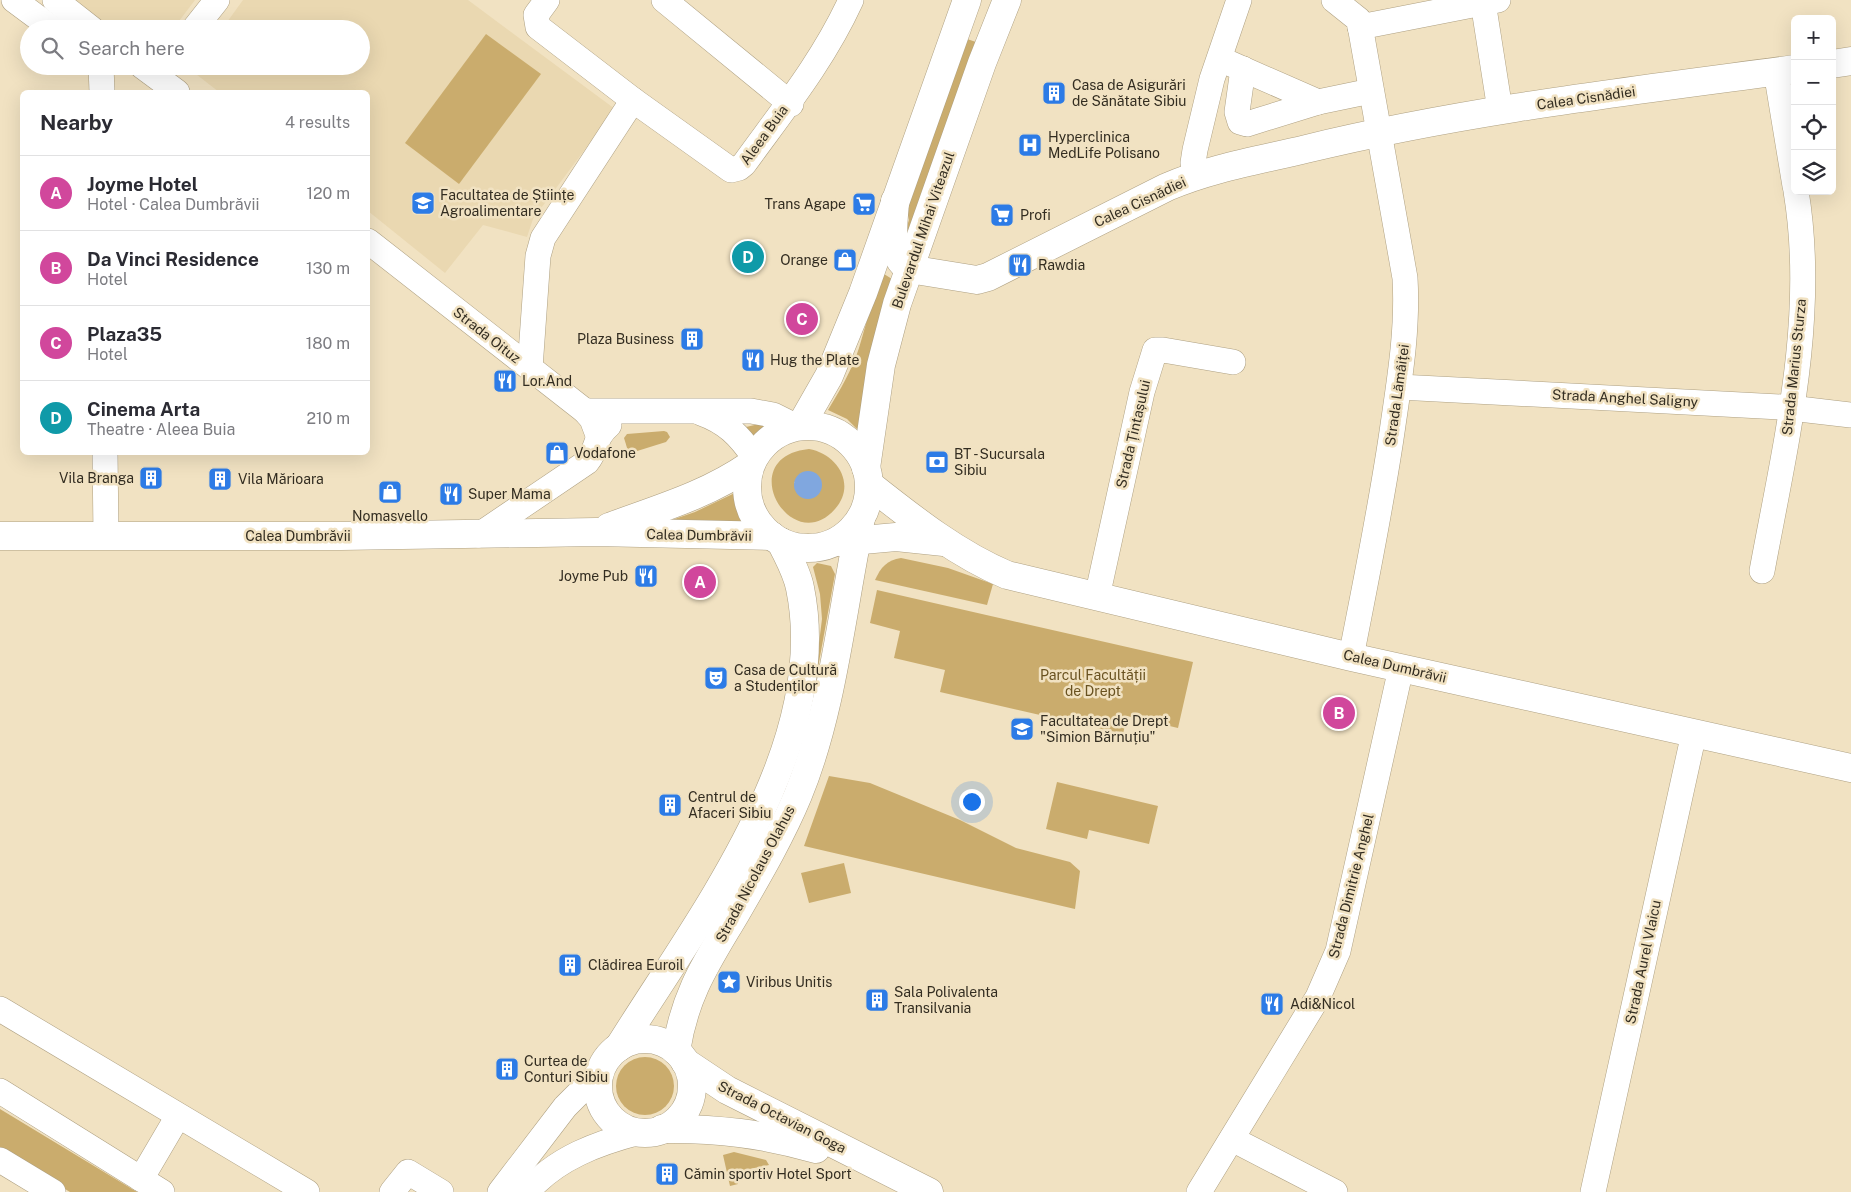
<!DOCTYPE html>
<meta charset="utf-8">
<style>
:root{--surface:#fff;--page:#f7f7f7;--text:#2b2b33;--muted:#7c7c81;--line:#e1e1e2;--accent:#0f766e}
body{margin:0;font-family:"Public Sans",sans-serif;background:var(--page);color:var(--text)}
.controls{position:absolute;right:15px;top:15px;display:grid;overflow:hidden;border-radius:8px;box-shadow:0 5px 20px #0002}
.controls button{width:45px;height:45px;display:grid;place-items:center;padding:0;border:0;border-bottom:1px solid var(--line);background:var(--surface);color:var(--text);font:25px sans-serif}
.you{position:absolute;left:971px;top:801px;width:18px;height:18px;margin:-12px;border:4px solid #fff;border-radius:50%;background:#1a73e8;box-shadow:0 0 0 8px #1a73e833}
.badge{display:grid;place-items:center;width:32px;height:32px;border-radius:50%;background:var(--accent);color:#fff;font-size:16px;font-weight:700}
.pin{position:absolute;translate:-50% -50%;border:2px solid #fff;box-shadow:0 1px 5px #0006}
.list{margin:0;padding:0;list-style:none}
h2{display:flex;justify-content:space-between;align-items:center;height:65px;margin:0;padding:0 20px;font-size:21px}
h2 small{font-size:16px;font-weight:400;color:var(--muted)}
.list li{display:grid;grid-template-columns:32px 1fr auto;gap:15px;align-items:center;box-sizing:border-box;height:75px;padding:0 20px;border-top:1px solid var(--line)}
.list b{display:block;font-size:19px;white-space:nowrap}
.list p{margin:0;font-size:16px;white-space:nowrap;color:var(--muted)}
.list em{font-size:16px;font-style:normal;color:var(--muted)}
.icon{flex:none;width:28px;height:28px;fill:none;stroke:currentColor;stroke-width:2;stroke-linecap:round;stroke-linejoin:round}
.map{position:relative;flex:none;width:1851px;height:1192px;overflow:hidden}
.search{position:absolute;background:var(--surface);box-shadow:0 5px 20px #0002;left:20px;top:20px;width:350px;height:55px;display:flex;align-items:center;gap:12px;box-sizing:border-box;padding:0 18px;border-radius:28px;color:var(--muted);font-size:19px}
.panel{position:absolute;background:var(--surface);box-shadow:0 5px 20px #0002;left:20px;top:90px;width:350px;height:365px;border-radius:8px}
.map>svg:first-child{display:block}
.built{fill:#ead8b1}
.green{fill:#caac6d;fill-rule:evenodd}
.water{fill:#80a7df}
.lines{fill:none;stroke-linecap:round;stroke-linejoin:round}
.minor-casing{stroke:#aea082;stroke-width:26}
.major-casing{stroke:#aea082;stroke-width:29}
.minor{stroke:#fff;stroke-width:25}
.major{stroke:#fff;stroke-width:28}
.labels{text-anchor:middle;stroke-width:5;stroke-linejoin:round;paint-order:stroke}
.poi-label{font-size:14px;fill:#332d21;stroke:#f1e2c2;text-anchor:start}
.street-label{font-size:14px;fill:#332d21;stroke:#f1e2c2}
.park-label{font-size:14px;fill:#695220;stroke:#f1e2c2}
</style>
<div class="map">
<svg width="1851" height="1192" viewBox="0 0 1851 1192">
<rect width="100%" height="100%" fill="#f1e2c2"/>
<g class="built">
<path d="M 75,0 L 195,0 L 173,29 L 111,29 Z"/>
<path d="M 243,0 L 468,0 L 615,109 L 533,219 L 527,237 L 483,225 L 445,273 L 368,211 L 368,92 L 219,92 L 192,71 L 195,66 L 361,66 L 361,29 L 222,29 Z"/>
</g>
<g class="green">
<path d="M 486,34 L 541,74 L 459,184 L 405,143 Z"/>
<path d="M 967,39 L 976,42 L 905,254 L 901,244 L 909,220 L 906,206 Z"/>
<path d="M 884,274 L 892,279 L 859,431 L 847,419 L 828,410 C 840,390 852,370 859,348 C 867,322 872,298 884,274 Z"/>
<path d="M 759,424 L 771,428 L 772,431 L 758,443 L 746,427 Z"/>
<path d="M 664,431 L 667,432 L 670,437 L 666,442 L 634,452 L 628,451 L 624,438 L 627,434 Z"/>
<path d="M 809,449 C 837,454 857,484 835,509 C 791,559 732,457 809,449 ZM 801,473 L 821,481 L 819,493 L 794,483 Z"/>
<path d="M 739,491 L 741,493 L 747,523 L 663,523 L 695,512 Z"/>
<path d="M 901,558 L 948,568 L 993,584 L 987,605 L 875,580 C 881,567 887,560 901,558 Z"/>
<path d="M 817,563 L 831,566 L 835,574 L 807,728 L 791,782 L 756,854 L 814,683 L 822,619 L 820,594 L 813,567 Z"/>
<path d="M 877,590 L 1193,662 L 1178,728 L 1127,716 L 1123,734 L 940,692 L 945,670 L 894,658 L 900,631 L 870,623 Z"/>
<path d="M 829,776 L 870,783 L 960,820 L 1016,848 L 1070,862 L 1080,871 L 1075,909 L 804,846 Z"/>
<path d="M 1057,782 L 1158,806 L 1149,844 L 1089,830 L 1087,839 L 1046,829 Z"/>
<path d="M 844,863 L 851,893 L 809,903 L 801,873 Z"/>
<circle cx="645" cy="1086" r="29"/>
<path d="M 0,1109 L 137,1192 L 70,1192 L 0,1150 Z"/>
<path d="M 734,1152 L 766,1160 L 769,1165 L 735,1172 L 738,1184 L 730,1186 L 723,1155 Z"/>
</g>
<circle class="water" cx="808" cy="485" r="14"/>
<g class="lines">
<g class="minor-casing">
<g id="minor">
<path d="M 14,0 L 53,29"/>
<path d="M 55,0 L 92,29"/>
<path d="M 547,0 L 536,15 L 538,27 L 633,100 L 731,170 L 739,168 L 744,164 C 783,110 823,61 851,0"/>
<path d="M 664,0 L 791,104"/>
<path d="M 1334,0 L 1359,20 L 1405,278 C 1408,328 1400,377 1393,425 C 1382,503 1366,580 1351,657"/>
<path d="M 1483,2 L 1500,110"/>
<path d="M 1360,27 L 1498,0"/>
<path d="M 194,29 L 217,0"/>
<path d="M 1229,63 L 1318,102"/>
<path d="M 101,66 L 102,92"/>
<path d="M 142,66 L 177,92"/>
<path d="M 1243,69 L 1237,112 L 1240,122 L 1247,124 L 1318,102 L 1371,91"/>
<path d="M 1776,71 L 1795,186"/>
<path d="M 1197,176 L 1193,163 L 1195,150 L 1212,79 L 1239,0"/>
<path d="M 368,241 L 585,411 L 592,419 L 598,435"/>
<path d="M 530,368 L 538,256 L 543,238 L 633,100"/>
<path d="M 1399,387 L 1782,407 L 1851,415"/>
<path d="M 585,411 L 751,411 L 773,415 L 795,426"/>
<path d="M 701,413 C 726,422 739,435 754,457"/>
<path d="M 105,452 L 106,536"/>
<path d="M 479,535 L 587,462 C 599,447 593,439 609,425"/>
<path d="M 1762,571 C 1785,446 1817,318 1796,191"/>
<path d="M 1097,597 L 1142,392 L 1155,350 L 1163,350 L 1233,362"/>
<path d="M 0,1009 L 307,1192"/>
<path d="M 0,1091 L 162,1192"/>
<path d="M 1232,1139 L 1335,1192"/>
<path d="M 0,1160 L 53,1192"/>
<path d="M 141,1179 L 178,1116"/>
<path d="M 392,1192 L 408,1172 L 441,1192"/>
<path d="M 500,1192 L 565,1107 L 601,1071"/>
<path d="M 527,1192 C 556,1158 598,1143 640,1132"/>
<path d="M 1199,1192 L 1318,997 L 1338,951 L 1401,668"/>
<path d="M 1593,1192 L 1694,733"/>
</g>
</g>
<g class="major-casing">
<g id="major">
<path d="M 1832,64 L 1851,61"/>
<path d="M 895,201 C 894,223 887,254 909,269 L 977,280 L 988,277 L 1167,187 C 1211,168 1260,160 1306,149 C 1466,110 1631,91 1795,69"/>
<path d="M 801,425 L 829,376 L 863,293 L 967,0"/>
<circle cx="808" cy="487" r="61"/>
<path d="M 866,468 L 881,365 L 897,304 L 982,63 L 1007,0"/>
<path d="M 870,485 C 913,519 957,554 1007,575 L 1351,657 L 1851,768"/>
<path d="M 609,527 C 658,509 707,495 750,465"/>
<path d="M 0,536 L 341,536 L 596,532 L 772,536"/>
<path d="M 840,542 L 896,537 L 944,542"/>
<circle cx="645" cy="1086" r="47"/>
<path d="M 619,1047 C 699,918 833,748 800,588 C 797,572 788,557 781,542"/>
<path d="M 676,1051 C 685,993 707,962 736,913 C 758,875 781,836 798,795 C 833,710 842,609 861,518"/>
<path d="M 685,1062 L 727,1090 L 929,1192"/>
<path d="M 662,1129 C 717,1128 763,1134 816,1149"/>
</g>
</g>
<use href="#minor" class="minor"/>
<use href="#major" class="major"/>
</g>
<defs>
<g id="building-square" transform="scale(1.25)"><rect x="-9" y="-9" width="18" height="18" rx="4" fill="#2c7be6" stroke="#f1e2c2"/><path d="M-4-6H4V6H1V3H-1V6H-4ZM-2.5-4.3h1.7v1.8h-1.7ZM.8-4.3h1.7v1.8H.8ZM-2.5-1h1.7V.8h-1.7ZM.8-1h1.7V.8H.8Z" fill="#fff"/></g>
<g id="hospital-square" transform="scale(1.25)"><rect x="-9" y="-9" width="18" height="18" rx="4" fill="#2c7be6" stroke="#f1e2c2"/><path d="M-5-5h3v3.5h4V-5h3V5h-3V1.5h-4V5h-3Z" fill="#fff"/></g>
<g id="university-square" transform="scale(1.25)"><rect x="-9" y="-9" width="18" height="18" rx="4" fill="#2c7be6" stroke="#f1e2c2"/><path d="M0-5L7-2L0 1L-7-2ZM-4 1L0 2.5L4 1V4Q0 6-4 4Z" fill="#fff"/></g>
<g id="supermarket-square" transform="scale(1.25)"><rect x="-9" y="-9" width="18" height="18" rx="4" fill="#2c7be6" stroke="#f1e2c2"/><path d="M-6-5.5h2.5l.6 2H6L4.5 2H-2.5L-4.4-4H-6ZM-1.5 3.2a1.3 1.3 0 1 0 .1 0ZM3 3.2a1.3 1.3 0 1 0 .1 0Z" fill="#fff"/></g>
<g id="shop-square" transform="scale(1.25)"><rect x="-9" y="-9" width="18" height="18" rx="4" fill="#2c7be6" stroke="#f1e2c2"/><path d="M-5-2.5h2.3a2.7 3.5 0 0 1 5.4 0H5L5.5 6h-11ZM-1.5-2.5h3a1.5 2.3 0 0 0-3 0Z" fill="#fff"/></g>
<g id="restaurant-square" transform="scale(1.25)"><rect x="-9" y="-9" width="18" height="18" rx="4" fill="#2c7be6" stroke="#f1e2c2"/><path d="M-5-6h1v4h1v-4h1v4h1v-4h1v5L-1.5 .5V6h-2V.5L-5-1ZM5-6V6H3V1.5H1.5Q1.5-4 5-6Z" fill="#fff"/></g>
<g id="bank-square" transform="scale(1.25)"><rect x="-9" y="-9" width="18" height="18" rx="4" fill="#2c7be6" stroke="#f1e2c2"/><path d="M-6-4H6V4H-6ZM0-2.3a2.3 2.3 0 1 0 0 4.6a2.3 2.3 0 1 0 0-4.6Z" fill="#fff"/></g>
<g id="theatre-square" transform="scale(1.25)"><rect x="-9" y="-9" width="18" height="18" rx="4" fill="#2c7be6" stroke="#f1e2c2"/><path d="M-5-5.5Q0-4 5-5.5V0Q5 5 0 6Q-5 5-5 0ZM-3.3-2.5H-1v1.5H-3.3ZM1-2.5H3.3v1.5H1ZM-2.8 1Q0 5.5 2.8 1Z" fill="#fff"/></g>
<g id="sight-square" transform="scale(1.25)"><rect x="-9" y="-9" width="18" height="18" rx="4" fill="#2c7be6" stroke="#f1e2c2"/><path d="M0-6L1.8-2.2L6-1.7L2.9 1.2L3.7 5.4L0 3.3L-3.7 5.4L-2.9 1.2L-6-1.7L-1.8-2.2Z" fill="#fff"/></g>
</defs>
<g fill-rule="evenodd">
<use href="#building-square" x="1054" y="93"/>
<use href="#hospital-square" x="1030" y="145"/>
<use href="#university-square" x="423" y="203"/>
<use href="#supermarket-square" x="864" y="204"/>
<use href="#supermarket-square" x="1002" y="215"/>
<use href="#shop-square" x="845" y="260"/>
<use href="#restaurant-square" x="1020" y="265"/>
<use href="#building-square" x="692" y="339"/>
<use href="#restaurant-square" x="753" y="360"/>
<use href="#restaurant-square" x="505" y="381"/>
<use href="#shop-square" x="557" y="453"/>
<use href="#bank-square" x="937" y="462"/>
<use href="#building-square" x="151" y="478"/>
<use href="#building-square" x="220" y="479"/>
<use href="#shop-square" x="390" y="492"/>
<use href="#restaurant-square" x="451" y="494"/>
<use href="#restaurant-square" x="646" y="576"/>
<use href="#theatre-square" x="716" y="678"/>
<use href="#university-square" x="1022" y="729"/>
<use href="#building-square" x="670" y="805"/>
<use href="#building-square" x="570" y="965"/>
<use href="#sight-square" x="729" y="982"/>
<use href="#building-square" x="877" y="1000"/>
<use href="#restaurant-square" x="1272" y="1004"/>
<use href="#building-square" x="507" y="1069"/>
<use href="#building-square" x="667" y="1174"/>
</g>
<g class="labels">
<g class="poi-label">
<text x="1072" y="90">Casa de Asigurări<tspan x="1072" dy="16">de Sănătate Sibiu</tspan></text>
<text x="1048" y="142">Hyperclinica<tspan x="1048" dy="16">MedLife Polisano</tspan></text>
<text x="440" y="200">Facultatea de Științe<tspan x="440" dy="16">Agroalimentare</tspan></text>
<text x="846" y="209" text-anchor="end">Trans Agape</text>
<text x="1020" y="220">Profi</text>
<text x="828" y="265" text-anchor="end">Orange</text>
<text x="1038" y="270">Rawdia</text>
<text x="674" y="344" text-anchor="end">Plaza Business</text>
<text x="770" y="365">Hug the Plate</text>
<text x="522" y="386">Lor.And</text>
<text x="574" y="458">Vodafone</text>
<text x="954" y="459">BT - Sucursala<tspan x="954" dy="16">Sibiu</tspan></text>
<text x="134" y="483" text-anchor="end">Vila Branga</text>
<text x="238" y="484">Vila Mărioara</text>
<text x="468" y="499">Super Mama</text>
<text x="390" y="521" text-anchor="middle">Nomasvello</text>
<text x="628" y="581" text-anchor="end">Joyme Pub</text>
<text x="734" y="675">Casa de Cultură<tspan x="734" dy="16">a Studenților</tspan></text>
<text x="1040" y="726">Facultatea de Drept<tspan x="1040" dy="16">"Simion Bărnuțiu"</tspan></text>
<text x="688" y="802">Centrul de<tspan x="688" dy="16">Afaceri Sibiu</tspan></text>
<text x="588" y="970">Clădirea Euroil</text>
<text x="746" y="987">Viribus Unitis</text>
<text x="894" y="997">Sala Polivalenta<tspan x="894" dy="16">Transilvania</tspan></text>
<text x="1290" y="1009">Adi&amp;Nicol</text>
<text x="524" y="1066">Curtea de<tspan x="524" dy="16">Conturi Sibiu</tspan></text>
<text x="684" y="1179">Cămin sportiv Hotel Sport</text>
</g>
<g class="street-label">
<text transform="translate(1586 98) rotate(-8)" y="5">Calea Cisnădiei</text>
<text transform="translate(764 135) rotate(-54)" y="5">Aleea Buia</text>
<text transform="translate(1140 202) rotate(-25)" y="5">Calea Cisnădiei</text>
<text transform="translate(923 230) rotate(-71)" y="5">Bulevardul Mihai Viteazul</text>
<text transform="translate(487 335) rotate(38)" y="5">Strada Oituz</text>
<text transform="translate(1794 367) rotate(-84)" y="5">Strada Marius Sturza</text>
<text transform="translate(1397 395) rotate(-82)" y="5">Strada Lămâiței</text>
<text transform="translate(1625 398) rotate(3)" y="5">Strada Anghel Saligny</text>
<text transform="translate(1133 434) rotate(-77)" y="5">Strada Țintașului</text>
<text transform="translate(699 535) rotate(1)" y="5">Calea Dumbrăvii</text>
<text x="298" y="541">Calea Dumbrăvii</text>
<text transform="translate(1395 666) rotate(13)" y="5">Calea Dumbrăvii</text>
<text transform="translate(755 874) rotate(-62)" y="5">Strada Nicolaus Olahus</text>
<text transform="translate(1351 886) rotate(-76)" y="5">Strada Dimitrie Anghel</text>
<text transform="translate(1643 962) rotate(-78)" y="5">Strada Aurel Vlaicu</text>
<text transform="translate(782 1117) rotate(27)" y="5">Strada Octavian Goga</text>
</g>
<g class="park-label">
<text x="1093" y="680">Parcul Facultății<tspan x="1093" dy="16">de Drept</tspan></text>
</g>
</g>
</svg>
<div class="controls">
<button>+</button>
<button>−</button>
<button><svg class="icon" aria-label="locate" viewBox="0 0 24 24"><circle cx="12" cy="12" r="6"/><path d="M12 2v4M12 18v4M2 12h4M18 12h4"/></svg></button>
<button><svg class="icon" aria-label="layers" viewBox="0 0 24 24"><path d="M12 4l9 5-9 5-9-5zM3 14l9 5 9-5"/></svg></button>
</div>
<div class="you"></div>
<div class="pin badge" style="left:700px;top:582px;background:#d1479c">A</div>
<div class="pin badge" style="left:1339px;top:713px;background:#d1479c">B</div>
<div class="pin badge" style="left:802px;top:319px;background:#d1479c">C</div>
<div class="pin badge" style="left:748px;top:257px;background:#0f9aa8">D</div>
<div class="search"><svg class="icon" aria-label="search" viewBox="0 0 24 24"><circle cx="10" cy="10" r="6"/><path d="M15 15l6 6"/></svg>Search here</div>
<section class="panel">
<h2>Nearby<small>4 results</small></h2>
<ul class="list">
<li><span class="badge" style="background:#d1479c">A</span><div><b>Joyme Hotel</b><p>Hotel · Calea Dumbrăvii</p></div><em>120 m</em></li>
<li><span class="badge" style="background:#d1479c">B</span><div><b>Da Vinci Residence</b><p>Hotel</p></div><em>130 m</em></li>
<li><span class="badge" style="background:#d1479c">C</span><div><b>Plaza35</b><p>Hotel</p></div><em>180 m</em></li>
<li><span class="badge" style="background:#0f9aa8">D</span><div><b>Cinema Arta</b><p>Theatre · Aleea Buia</p></div><em>210 m</em></li>
</ul>
</section>
</div>
